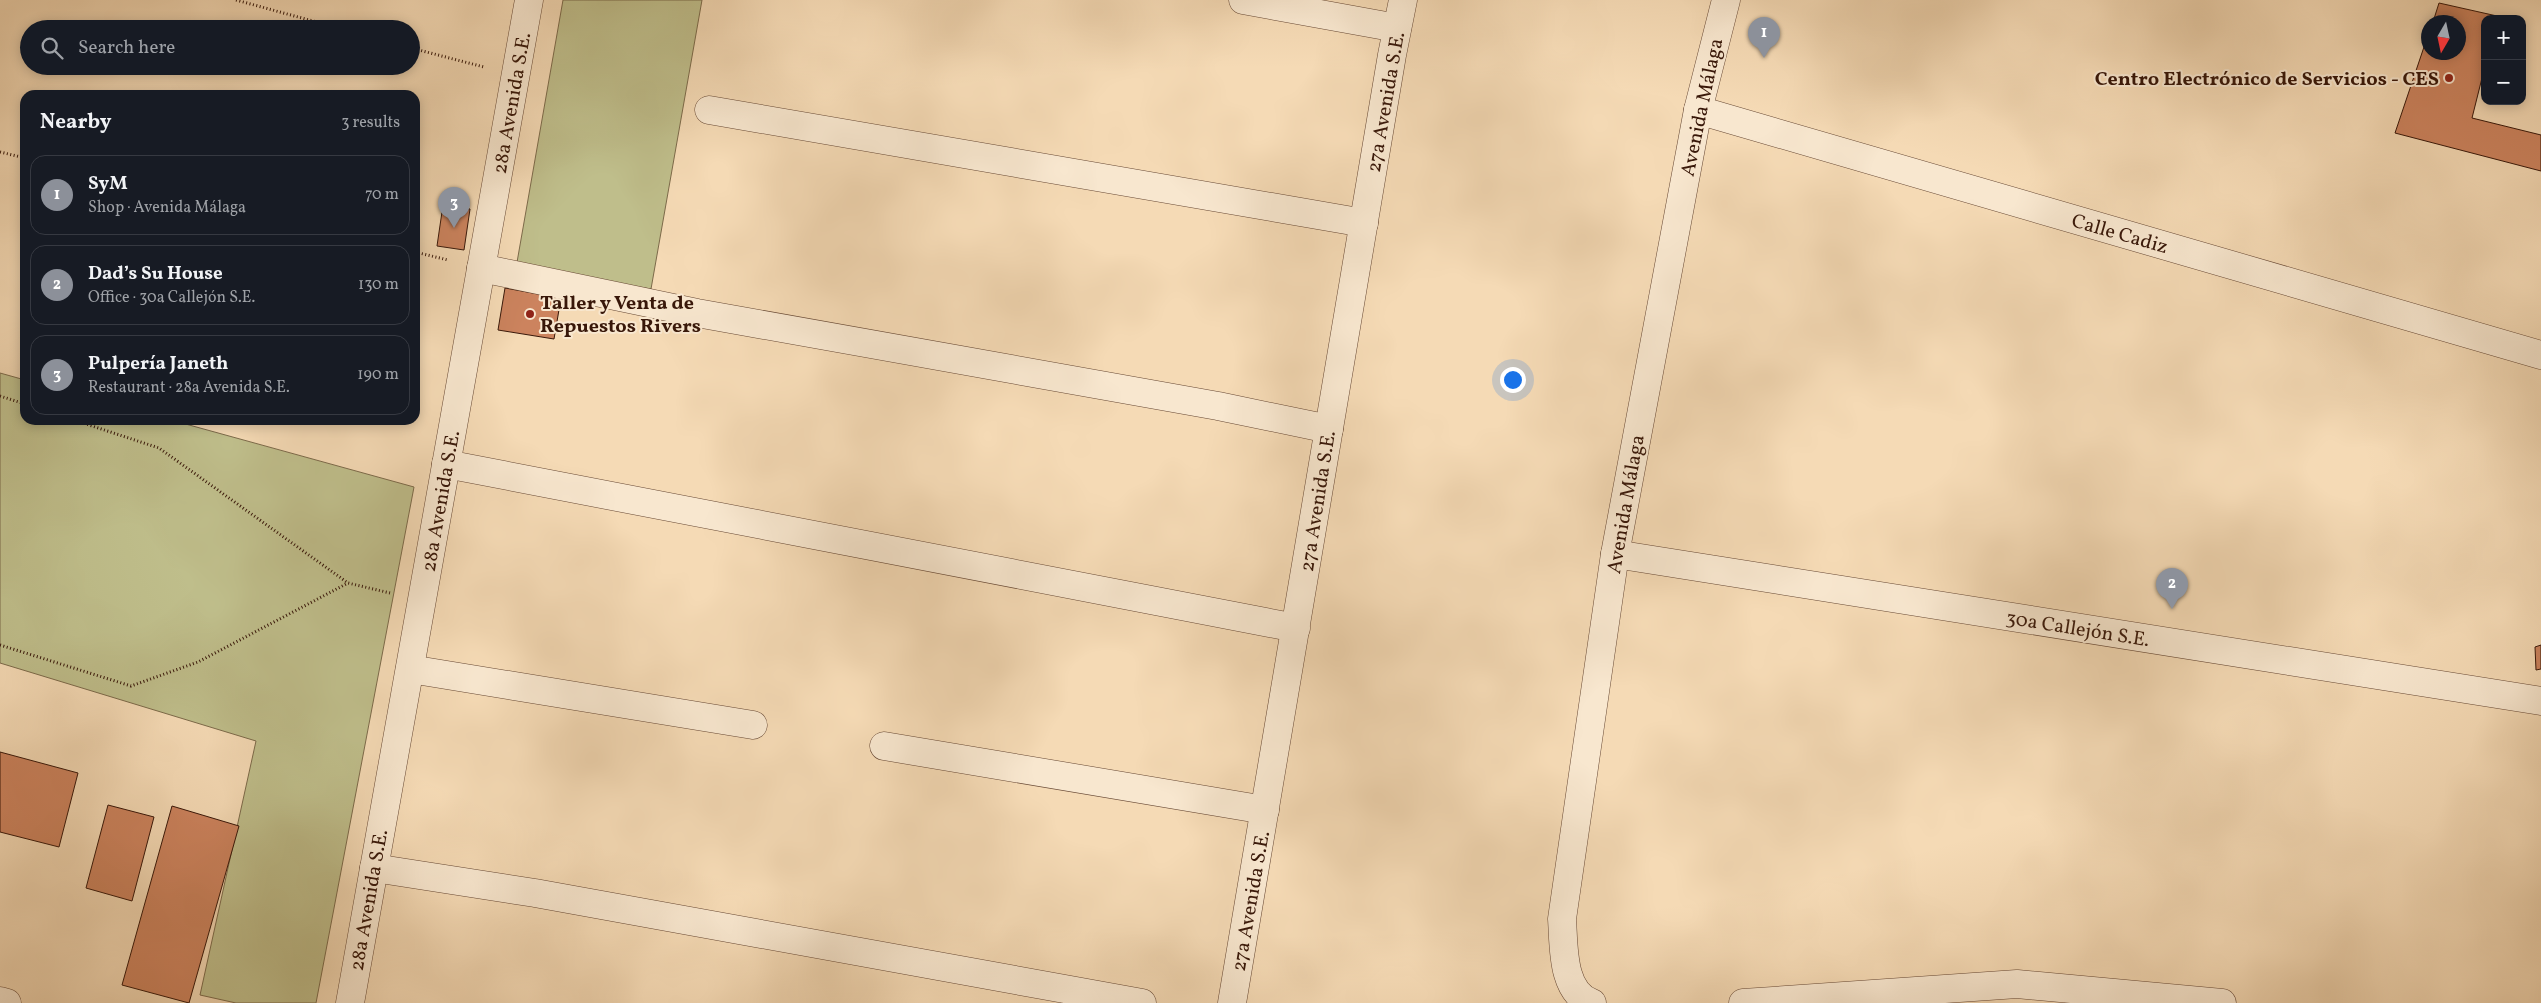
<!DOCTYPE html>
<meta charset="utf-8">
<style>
:root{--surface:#171b24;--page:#242831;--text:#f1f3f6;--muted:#9ea1a6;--line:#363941;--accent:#8c9099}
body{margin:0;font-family:Vollkorn,serif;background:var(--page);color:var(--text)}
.controls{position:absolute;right:15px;top:15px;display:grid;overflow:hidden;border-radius:10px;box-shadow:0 2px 12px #0003}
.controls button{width:45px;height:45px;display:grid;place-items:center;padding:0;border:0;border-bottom:1px solid var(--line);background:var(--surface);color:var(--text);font:25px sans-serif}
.compass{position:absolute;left:2421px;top:15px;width:45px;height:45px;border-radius:50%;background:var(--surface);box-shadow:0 2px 12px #0003;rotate:189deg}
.you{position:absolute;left:1512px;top:379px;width:18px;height:18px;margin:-12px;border:4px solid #fff;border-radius:50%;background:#1a73e8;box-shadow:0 0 0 8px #1a73e833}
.badge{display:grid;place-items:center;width:32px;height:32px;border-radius:50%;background:var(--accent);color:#fff;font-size:16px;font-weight:700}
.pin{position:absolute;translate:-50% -41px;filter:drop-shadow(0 1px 2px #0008)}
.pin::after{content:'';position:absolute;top:26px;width:18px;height:15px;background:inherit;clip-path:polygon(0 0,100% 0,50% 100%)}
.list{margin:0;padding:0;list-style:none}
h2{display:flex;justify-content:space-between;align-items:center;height:65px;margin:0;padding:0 20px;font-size:21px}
h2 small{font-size:16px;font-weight:400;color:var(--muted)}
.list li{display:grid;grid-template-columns:32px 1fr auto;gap:15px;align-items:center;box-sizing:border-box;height:80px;margin:0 10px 10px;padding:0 10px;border:1px solid var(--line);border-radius:15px}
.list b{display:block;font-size:19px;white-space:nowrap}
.list p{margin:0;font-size:16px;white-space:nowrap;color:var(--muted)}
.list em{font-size:16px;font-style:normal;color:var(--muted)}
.icon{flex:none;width:28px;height:28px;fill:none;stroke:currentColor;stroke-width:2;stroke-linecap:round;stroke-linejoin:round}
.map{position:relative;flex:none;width:2541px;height:1003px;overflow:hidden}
.search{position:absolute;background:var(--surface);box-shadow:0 2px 12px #0003;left:20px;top:20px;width:400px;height:55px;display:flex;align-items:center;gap:12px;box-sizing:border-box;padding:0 18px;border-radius:28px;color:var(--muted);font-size:19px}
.panel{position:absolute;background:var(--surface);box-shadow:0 2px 12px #0003;left:20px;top:90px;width:400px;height:335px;border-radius:15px}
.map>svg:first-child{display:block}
.green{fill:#bfbe8b;stroke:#7c6a4a}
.building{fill:#cc835e;stroke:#381709}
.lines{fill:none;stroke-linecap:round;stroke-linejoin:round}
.street-casing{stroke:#674834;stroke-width:29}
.path{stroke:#381709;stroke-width:3;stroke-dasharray:1 2.5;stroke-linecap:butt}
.street{stroke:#f8e7cf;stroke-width:28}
.poi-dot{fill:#8f2418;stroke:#f8e7cf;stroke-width:2}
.labels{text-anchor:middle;stroke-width:4;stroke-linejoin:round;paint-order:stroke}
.poi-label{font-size:20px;font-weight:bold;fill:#381709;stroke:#f8e7cf;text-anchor:end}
.street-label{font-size:20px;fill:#381709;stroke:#f8e7cf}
</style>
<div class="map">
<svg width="2541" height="1003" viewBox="0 0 2541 1003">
<rect width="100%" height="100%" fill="#f5dab5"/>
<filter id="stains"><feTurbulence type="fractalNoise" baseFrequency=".004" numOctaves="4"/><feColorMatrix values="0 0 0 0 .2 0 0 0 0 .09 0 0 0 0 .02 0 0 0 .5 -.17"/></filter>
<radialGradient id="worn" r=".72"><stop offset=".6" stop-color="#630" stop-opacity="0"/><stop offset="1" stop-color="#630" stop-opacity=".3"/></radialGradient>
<g class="green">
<path d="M 563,0 L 702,0 L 651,289 L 516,268 Z"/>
<path d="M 0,373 L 25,380 L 25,420 L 171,420 L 414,487 L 316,1003 L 236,1003 L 200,995 L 256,741 L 0,663 Z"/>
</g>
<g class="building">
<path d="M 2439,3 L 2497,16 L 2497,19 L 2485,19 L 2485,66 L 2472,118 L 2541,135 L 2541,171 L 2395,133 L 2428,35 L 2428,52 L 2458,52 L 2458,22 L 2433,22 Z"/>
<path d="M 443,205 L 470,209 L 464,250 L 437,246 Z"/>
<path d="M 505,288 L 561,298 L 554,339 L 498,330 Z"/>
<path d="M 2541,645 L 2541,669 L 2536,670 L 2535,647 Z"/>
<path d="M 0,752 L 78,773 L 59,847 L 0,832 Z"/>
<path d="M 108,805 L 154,817 L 132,901 L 86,888 Z"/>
<path d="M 172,806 L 239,826 L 189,1003 L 122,985 Z"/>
</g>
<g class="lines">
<g class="street-casing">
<g id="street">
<path d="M 1243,0 L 1397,28"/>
<path d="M 709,110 L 1364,223"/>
<path d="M 1698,110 L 2541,355"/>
<path d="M 481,268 L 697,313 L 1218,406 L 1329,429"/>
<path d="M 446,464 L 1296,628"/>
<path d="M 1615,554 L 2541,701"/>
<path d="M 410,669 L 753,725"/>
<path d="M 884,746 L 1265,810"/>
<path d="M 374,868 L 535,893 L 1142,1003"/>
<path d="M 0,1001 L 7,1003"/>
<path d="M 350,1003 L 529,0"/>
<path d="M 1232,1003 L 1392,55 L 1403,0"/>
<path d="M 1592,1003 C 1561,992 1564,945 1562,919 L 1615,554 L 1698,110 L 1726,0"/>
<path d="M 1743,1003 L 2017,984 L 2222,1003"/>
</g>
</g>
<g class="path">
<path d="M 236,0 L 342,29"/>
<path d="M 411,48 L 484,67"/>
<path d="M 0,152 L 25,158"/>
<path d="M 415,252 L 448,260"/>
<path d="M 0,396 L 25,404"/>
<path d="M 74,420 L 159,448 L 348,583 L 390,593"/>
<path d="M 0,645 L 131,686 L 198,662 L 348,583"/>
</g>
<use href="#street" class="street"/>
</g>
<g class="poi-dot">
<circle cx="2449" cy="78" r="5"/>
<circle cx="530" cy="314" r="5"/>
</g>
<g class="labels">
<g class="poi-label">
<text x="2439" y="85">Centro Electrónico de Servicios - CES</text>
<text x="540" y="309" text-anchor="start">Taller y Venta de<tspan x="540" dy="23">Repuestos Rivers</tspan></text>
</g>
<g class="street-label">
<text transform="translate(1385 102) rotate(-80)" y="7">27a Avenida S.E.</text>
<text transform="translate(511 103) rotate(-80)" y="7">28a Avenida S.E.</text>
<text transform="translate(1701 107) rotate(-78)" y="7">Avenida Málaga</text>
<text transform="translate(2120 233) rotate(16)" y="7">Calle Cadiz</text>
<text transform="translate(440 501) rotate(-80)" y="7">28a Avenida S.E.</text>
<text transform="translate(1317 501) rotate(-81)" y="7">27a Avenida S.E.</text>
<text transform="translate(1625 504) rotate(-80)" y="7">Avenida Málaga</text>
<text transform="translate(2078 628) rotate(9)" y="7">30a Callejón S.E.</text>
<text transform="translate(368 900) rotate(-80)" y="7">28a Avenida S.E.</text>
<text transform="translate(1250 901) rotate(-80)" y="7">27a Avenida S.E.</text>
</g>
</g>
<rect width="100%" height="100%" filter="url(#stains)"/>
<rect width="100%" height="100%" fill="url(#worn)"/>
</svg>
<div class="controls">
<button>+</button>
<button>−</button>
</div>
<svg class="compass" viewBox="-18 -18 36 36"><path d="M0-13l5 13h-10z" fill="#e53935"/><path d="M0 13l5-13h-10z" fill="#9ea1a6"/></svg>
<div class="you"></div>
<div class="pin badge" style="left:1764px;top:58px">1</div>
<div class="pin badge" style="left:2172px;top:609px">2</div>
<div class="pin badge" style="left:454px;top:228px">3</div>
<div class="search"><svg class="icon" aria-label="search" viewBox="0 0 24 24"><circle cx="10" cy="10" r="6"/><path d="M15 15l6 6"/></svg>Search here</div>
<section class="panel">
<h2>Nearby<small>3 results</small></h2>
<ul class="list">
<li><span class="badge">1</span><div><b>SyM</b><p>Shop · Avenida Málaga</p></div><em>70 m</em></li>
<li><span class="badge">2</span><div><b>Dad’s Su House</b><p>Office · 30a Callejón S.E.</p></div><em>130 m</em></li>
<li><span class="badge">3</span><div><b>Pulpería Janeth</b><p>Restaurant · 28a Avenida S.E.</p></div><em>190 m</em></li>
</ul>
</section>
</div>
